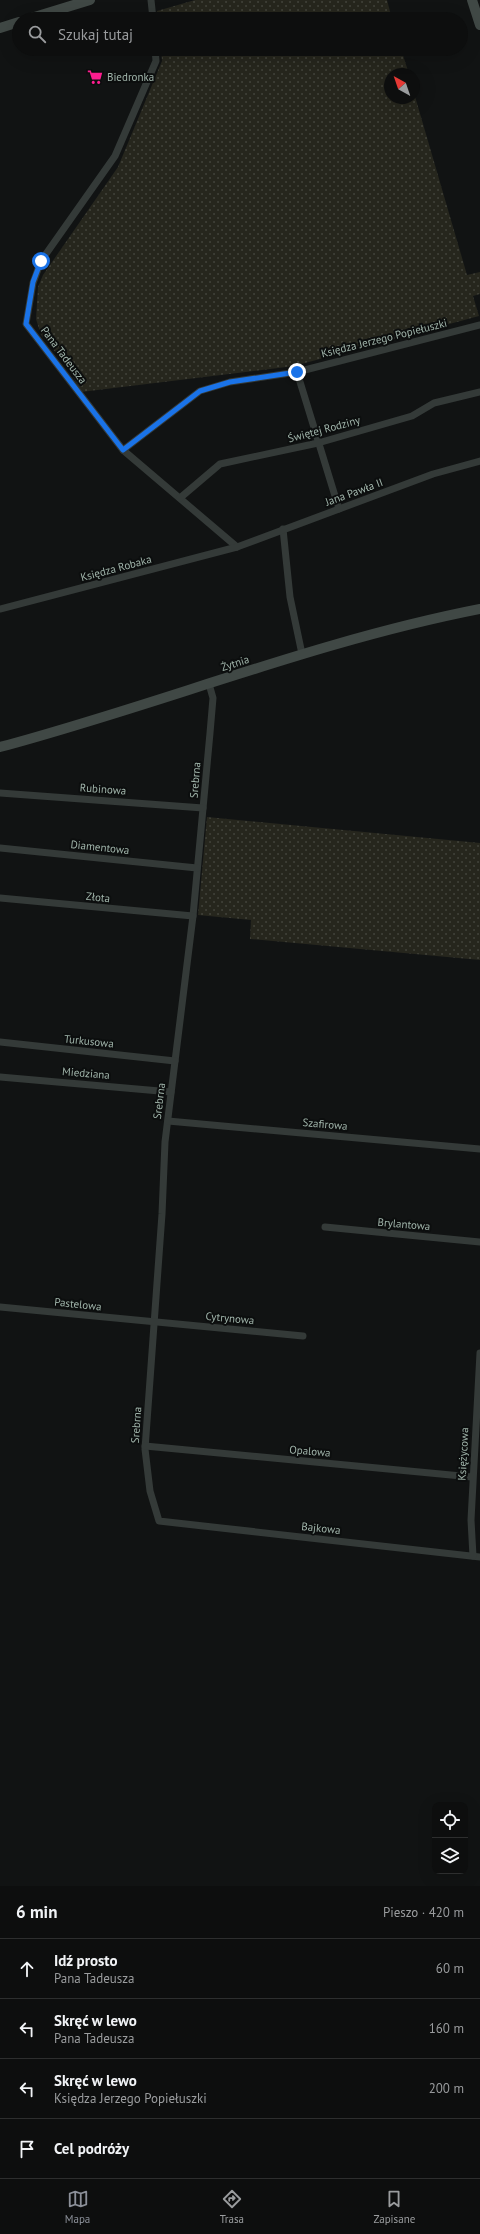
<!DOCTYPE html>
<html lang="pl">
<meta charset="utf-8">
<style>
:root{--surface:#0d0e0e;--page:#1b1c1c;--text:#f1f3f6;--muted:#9a9c9e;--line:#2d2e2e;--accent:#8c9099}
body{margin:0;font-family:"PT Sans",sans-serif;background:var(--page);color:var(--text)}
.controls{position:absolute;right:12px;bottom:12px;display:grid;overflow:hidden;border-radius:8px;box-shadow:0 4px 16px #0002}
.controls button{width:36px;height:36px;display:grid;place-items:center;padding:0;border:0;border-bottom:1px solid var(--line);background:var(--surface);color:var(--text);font:20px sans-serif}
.compass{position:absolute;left:384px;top:68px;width:36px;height:36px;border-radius:50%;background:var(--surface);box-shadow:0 4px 16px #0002;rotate:320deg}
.stop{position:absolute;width:12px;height:12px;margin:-9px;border:3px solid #1a73e8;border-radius:50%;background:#fff}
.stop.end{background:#1a73e8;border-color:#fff;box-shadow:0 1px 4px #0008}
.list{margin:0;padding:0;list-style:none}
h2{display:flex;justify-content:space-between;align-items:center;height:52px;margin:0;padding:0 16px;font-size:17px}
h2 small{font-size:13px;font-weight:400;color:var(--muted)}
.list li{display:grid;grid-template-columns:26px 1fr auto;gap:12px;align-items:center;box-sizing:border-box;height:60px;padding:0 16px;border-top:1px solid var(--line)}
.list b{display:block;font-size:15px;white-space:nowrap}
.list p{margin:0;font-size:13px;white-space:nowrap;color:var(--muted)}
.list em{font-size:13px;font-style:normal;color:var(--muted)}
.icon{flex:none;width:22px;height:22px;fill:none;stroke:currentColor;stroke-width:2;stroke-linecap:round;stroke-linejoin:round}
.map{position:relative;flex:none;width:480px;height:1886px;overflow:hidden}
.search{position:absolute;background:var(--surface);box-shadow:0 4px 16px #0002;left:12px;right:12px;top:12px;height:44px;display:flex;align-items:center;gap:10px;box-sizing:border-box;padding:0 14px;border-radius:22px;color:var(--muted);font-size:15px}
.sheet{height:292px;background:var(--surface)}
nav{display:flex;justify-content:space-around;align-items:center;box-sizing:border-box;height:56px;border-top:1px solid var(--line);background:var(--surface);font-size:11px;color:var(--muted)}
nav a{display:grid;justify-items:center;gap:2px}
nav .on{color:var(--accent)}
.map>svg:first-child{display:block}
.grass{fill:url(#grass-dots)}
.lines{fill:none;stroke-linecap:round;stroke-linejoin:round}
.street{stroke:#343a38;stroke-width:7}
.secondary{stroke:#404845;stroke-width:10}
.route{stroke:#1a73e8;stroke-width:5}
.labels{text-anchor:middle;stroke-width:4;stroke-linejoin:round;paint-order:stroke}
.poi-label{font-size:11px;fill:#a1b5ab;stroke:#0c0e0e;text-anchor:start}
.street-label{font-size:11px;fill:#a1b5ab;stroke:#0c0e0e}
</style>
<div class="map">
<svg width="480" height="1886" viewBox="0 0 480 1886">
<defs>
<pattern id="grass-dots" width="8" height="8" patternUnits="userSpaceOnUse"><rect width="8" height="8" fill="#26261d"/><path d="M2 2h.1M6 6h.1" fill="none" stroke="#42433b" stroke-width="1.8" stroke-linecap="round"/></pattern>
</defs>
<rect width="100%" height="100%" fill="#111313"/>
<g class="grass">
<path d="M 195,0 L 387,0 L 392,19 L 158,19 L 157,11 Z"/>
<path d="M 161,49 L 401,49 L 409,74 L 390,74 L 390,98 L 414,98 L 414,93 L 467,275 L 480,272 L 480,294 L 473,296 L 479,316 L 294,366 L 81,392 L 68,367 L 41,335 L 36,319 L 38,287 L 43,275 L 118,167 L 162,61 Z"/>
<path d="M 207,817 L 480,843 L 480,960 L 250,939 L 251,920 L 198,915 Z"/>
</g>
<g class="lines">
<g class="street">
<path d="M 151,0 L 153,19"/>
<path d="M 155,49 L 156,61 L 115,156 L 41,261 L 33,283 L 26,324 L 123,450 L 237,547"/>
<path d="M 297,372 L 339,509"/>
<path d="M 123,450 L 200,391 L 230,382 L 297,372 L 480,325"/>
<path d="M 180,498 L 220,464 L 318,443 L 412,416 L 434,403 L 480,392"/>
<path d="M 283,529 L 290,597 L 302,654"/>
<path d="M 0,609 L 237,547 L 433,474 L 480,461"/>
<path d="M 209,684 L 213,698 L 210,733 L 193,916 L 165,1142 L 162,1214 L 145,1449 L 150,1491 L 159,1521 L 480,1557"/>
<path d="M 0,793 L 203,808"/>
<path d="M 0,848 L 197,868"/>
<path d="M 0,898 L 193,916"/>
<path d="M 0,1042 L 175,1061"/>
<path d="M 0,1077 L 171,1092"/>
<path d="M 168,1121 L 480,1149"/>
<path d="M 325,1227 L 480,1242"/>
<path d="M 0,1307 L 303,1336"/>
<path d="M 145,1446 L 472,1477"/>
<path d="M 473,1556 L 471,1520 L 480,1353"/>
</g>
<g class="secondary">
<path d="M 472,0 L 480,25"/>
<path d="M 28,19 L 90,0"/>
<path d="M 0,28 L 19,22"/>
<path d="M 0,747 C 161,704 316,641 480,609"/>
</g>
</g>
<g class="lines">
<path class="route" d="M 41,261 L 33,282 L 26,324 L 123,450 L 200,391 L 230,382 L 297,372"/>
</g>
<defs>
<g id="supermarket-bare" transform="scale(1.2)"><path d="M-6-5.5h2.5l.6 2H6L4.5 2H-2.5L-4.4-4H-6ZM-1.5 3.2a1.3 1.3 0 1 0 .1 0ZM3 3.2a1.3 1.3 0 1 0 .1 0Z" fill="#ff1d90" stroke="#0c0e0e" stroke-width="2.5" paint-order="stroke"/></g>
</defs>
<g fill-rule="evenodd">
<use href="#supermarket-bare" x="95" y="77"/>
</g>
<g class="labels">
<g class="poi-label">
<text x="107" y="81">Biedronka</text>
</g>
<g class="street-label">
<text transform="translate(384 338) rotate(-14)" y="4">Księdza Jerzego Popiełuszki</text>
<text transform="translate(64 355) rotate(53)" y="4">Pana Tadeusza</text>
<text transform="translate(324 429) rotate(-15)" y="4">Świętej Rodziny</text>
<text transform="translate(354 492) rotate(-20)" y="4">Jana Pawła II</text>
<text transform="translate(116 568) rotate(-15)" y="4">Księdza Robaka</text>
<text transform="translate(235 663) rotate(-18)" y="4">Żytnia</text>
<text transform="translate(195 780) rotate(-85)" y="4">Srebrna</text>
<text transform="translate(103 789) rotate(4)" y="4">Rubinowa</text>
<text transform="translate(100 847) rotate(6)" y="4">Diamentowa</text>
<text transform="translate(98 897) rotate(6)" y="4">Złota</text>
<text transform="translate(89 1041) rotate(6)" y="4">Turkusowa</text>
<text transform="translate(86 1073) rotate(5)" y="4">Miedziana</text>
<text transform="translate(159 1101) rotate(-83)" y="4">Srebrna</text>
<text transform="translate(325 1124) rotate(5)" y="4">Szafirowa</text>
<text transform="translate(404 1224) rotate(5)" y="4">Brylantowa</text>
<text transform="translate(78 1304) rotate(6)" y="4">Pastelowa</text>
<text transform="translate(230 1318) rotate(5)" y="4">Cytrynowa</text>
<text transform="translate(136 1425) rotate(-86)" y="4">Srebrna</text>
<text transform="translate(310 1451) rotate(5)" y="4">Opalowa</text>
<text transform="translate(463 1454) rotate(-87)" y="4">Księżycowa</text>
<text transform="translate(321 1528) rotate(6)" y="4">Bajkowa</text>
</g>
</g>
</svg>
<div class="controls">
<button><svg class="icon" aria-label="locate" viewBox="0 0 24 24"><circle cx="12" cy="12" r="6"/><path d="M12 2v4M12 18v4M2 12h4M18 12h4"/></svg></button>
<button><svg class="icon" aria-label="layers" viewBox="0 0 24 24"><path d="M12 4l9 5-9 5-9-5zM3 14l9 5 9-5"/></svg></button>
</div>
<svg class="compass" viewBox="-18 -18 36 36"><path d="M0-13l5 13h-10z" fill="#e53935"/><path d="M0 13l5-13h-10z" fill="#9a9c9e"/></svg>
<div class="stop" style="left:41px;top:261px"></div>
<div class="stop end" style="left:297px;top:372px"></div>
<div class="search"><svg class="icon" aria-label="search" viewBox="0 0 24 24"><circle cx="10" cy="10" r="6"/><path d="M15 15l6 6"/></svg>Szukaj tutaj</div>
</div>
<section class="sheet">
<h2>6 min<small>Pieszo · 420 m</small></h2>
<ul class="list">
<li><svg class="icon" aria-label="ahead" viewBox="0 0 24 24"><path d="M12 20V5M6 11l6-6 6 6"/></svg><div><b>Idź prosto</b><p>Pana Tadeusza</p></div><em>60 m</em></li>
<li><svg class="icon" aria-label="left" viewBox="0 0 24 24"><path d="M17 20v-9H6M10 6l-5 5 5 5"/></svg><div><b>Skręć w lewo</b><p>Pana Tadeusza</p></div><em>160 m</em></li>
<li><svg class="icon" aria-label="left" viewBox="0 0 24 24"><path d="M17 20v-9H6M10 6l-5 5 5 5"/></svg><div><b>Skręć w lewo</b><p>Księdza Jerzego Popiełuszki</p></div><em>200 m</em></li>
<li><svg class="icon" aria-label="arrive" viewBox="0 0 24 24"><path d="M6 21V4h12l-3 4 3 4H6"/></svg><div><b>Cel podróży</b></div></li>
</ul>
</section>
<nav>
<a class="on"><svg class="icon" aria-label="map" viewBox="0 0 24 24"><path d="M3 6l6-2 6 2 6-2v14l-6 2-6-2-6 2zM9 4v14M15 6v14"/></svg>Mapa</a>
<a><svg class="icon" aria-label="directions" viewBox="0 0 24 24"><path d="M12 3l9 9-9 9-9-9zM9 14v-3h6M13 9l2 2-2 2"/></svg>Trasa</a>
<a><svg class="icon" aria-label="saved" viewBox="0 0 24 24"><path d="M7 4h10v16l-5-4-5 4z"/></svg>Zapisane</a>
</nav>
